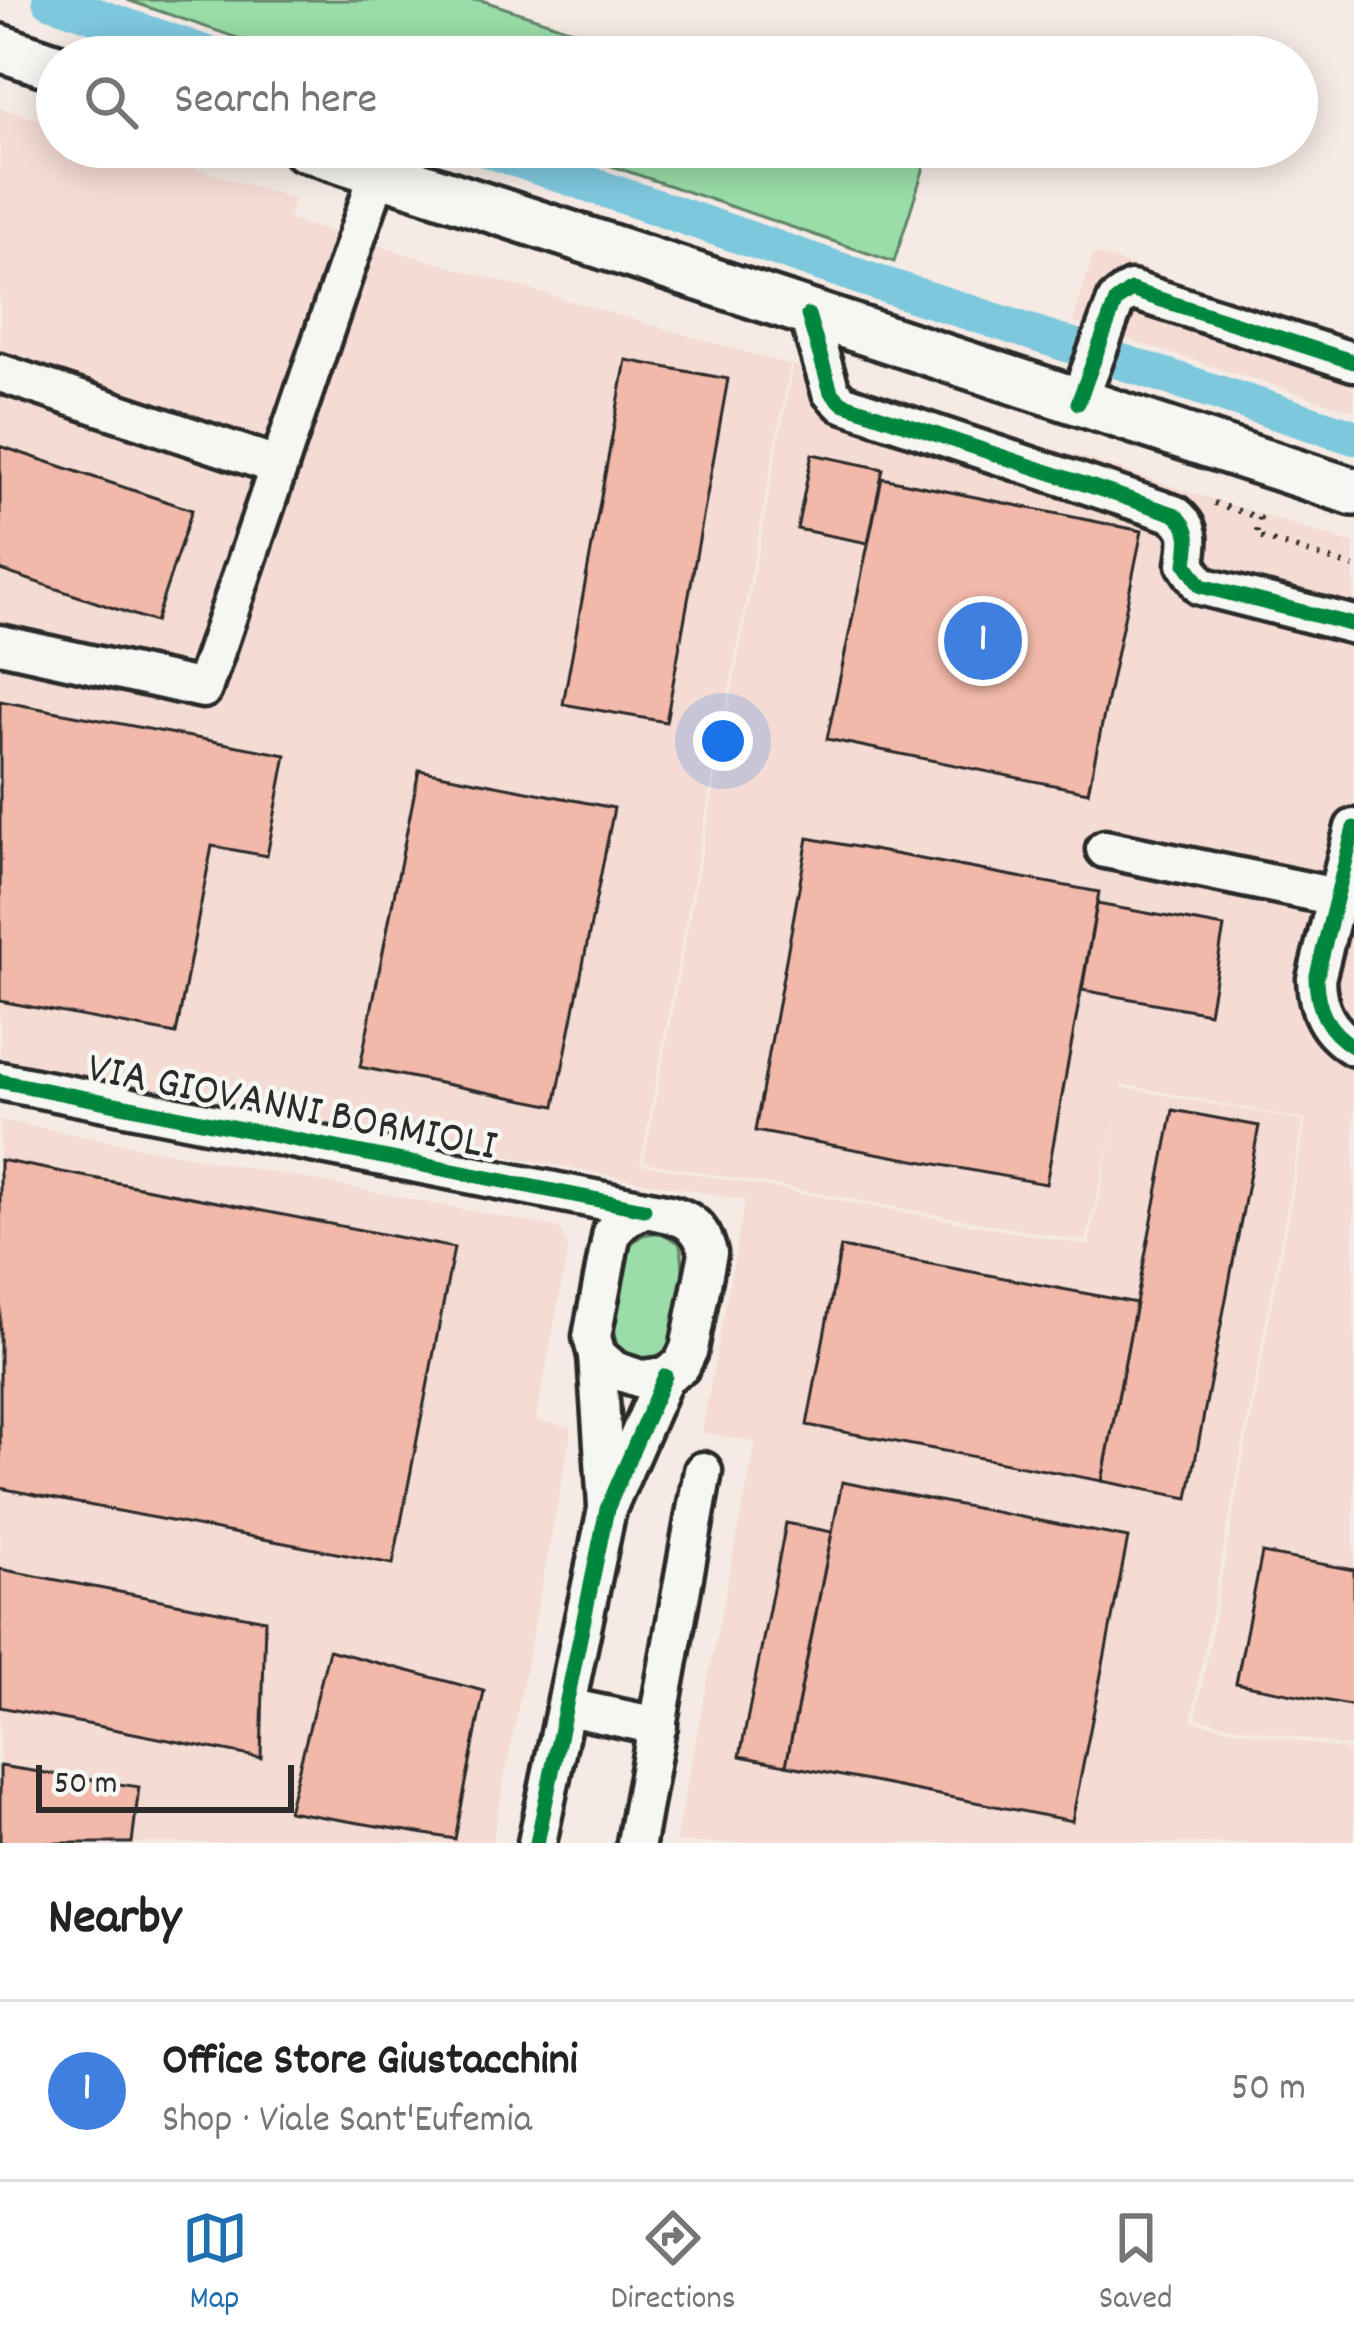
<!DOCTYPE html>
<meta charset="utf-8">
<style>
:root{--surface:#fff;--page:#f6f6f6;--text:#222;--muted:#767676;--line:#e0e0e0;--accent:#1f6fb2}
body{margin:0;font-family:Dekko,sans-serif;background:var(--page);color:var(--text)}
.scale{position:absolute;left:36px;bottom:30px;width:258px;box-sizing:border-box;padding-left:12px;border:6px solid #2b2b2b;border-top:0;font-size:33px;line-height:42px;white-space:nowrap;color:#2b2b2b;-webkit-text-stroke:9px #f6f6f2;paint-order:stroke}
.you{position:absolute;left:723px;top:741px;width:42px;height:42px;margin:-30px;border:9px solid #fff;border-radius:50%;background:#1a73e8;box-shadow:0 0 0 18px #1a73e833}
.badge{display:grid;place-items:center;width:78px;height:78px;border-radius:50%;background:var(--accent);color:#fff;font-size:39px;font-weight:700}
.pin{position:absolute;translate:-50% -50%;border:6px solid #fff;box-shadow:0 3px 12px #0006}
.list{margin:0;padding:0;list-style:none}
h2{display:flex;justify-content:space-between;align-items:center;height:156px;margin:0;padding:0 48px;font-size:51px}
h2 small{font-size:39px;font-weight:400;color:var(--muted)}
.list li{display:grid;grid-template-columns:78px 1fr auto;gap:36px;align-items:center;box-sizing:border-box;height:180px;padding:0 48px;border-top:3px solid var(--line)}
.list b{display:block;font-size:45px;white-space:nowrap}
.list p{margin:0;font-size:39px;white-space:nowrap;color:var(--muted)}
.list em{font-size:39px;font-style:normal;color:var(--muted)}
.icon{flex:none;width:66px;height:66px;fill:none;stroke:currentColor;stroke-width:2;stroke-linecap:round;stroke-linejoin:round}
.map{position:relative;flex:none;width:1354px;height:1843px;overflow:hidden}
.search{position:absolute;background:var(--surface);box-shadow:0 6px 30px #0003;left:36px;right:36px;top:36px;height:132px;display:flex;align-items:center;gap:30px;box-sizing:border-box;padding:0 42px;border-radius:66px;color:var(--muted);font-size:45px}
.sheet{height:336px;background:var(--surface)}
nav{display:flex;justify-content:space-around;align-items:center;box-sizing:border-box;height:168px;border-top:3px solid var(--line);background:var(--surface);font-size:33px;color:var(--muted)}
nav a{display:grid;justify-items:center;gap:6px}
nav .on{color:var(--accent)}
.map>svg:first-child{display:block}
.built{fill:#f4dbd3}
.green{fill:#9adda8;stroke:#62846a;stroke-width:3}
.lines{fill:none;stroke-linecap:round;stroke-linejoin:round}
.canal{stroke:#7ec8de;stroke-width:36}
.building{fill:#f2b9aa;stroke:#2b2b2b;stroke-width:3}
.minor-casing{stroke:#2b2b2b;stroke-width:45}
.major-casing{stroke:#2b2b2b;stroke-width:54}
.path{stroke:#2b2b2b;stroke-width:6;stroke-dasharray:3 9;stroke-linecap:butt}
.minor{stroke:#f6f6f2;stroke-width:36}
.major{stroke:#f6f6f2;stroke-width:45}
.cycleway-casing{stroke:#f6f6f2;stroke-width:22}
.cycleway{stroke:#00873e;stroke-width:15}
.labels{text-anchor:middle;stroke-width:9;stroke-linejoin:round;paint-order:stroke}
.street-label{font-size:45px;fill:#2b2b2b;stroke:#f6f6f2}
</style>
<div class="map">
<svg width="1354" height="1843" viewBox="0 0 1354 1843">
<rect width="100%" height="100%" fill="#f5eae4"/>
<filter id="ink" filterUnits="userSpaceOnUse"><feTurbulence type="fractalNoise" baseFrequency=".00833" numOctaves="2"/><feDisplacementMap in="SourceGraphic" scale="24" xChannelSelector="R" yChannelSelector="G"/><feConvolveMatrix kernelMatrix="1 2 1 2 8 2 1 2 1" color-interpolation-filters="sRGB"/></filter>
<g filter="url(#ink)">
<g class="built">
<path d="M 0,108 L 57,125 L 57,147 L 127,147 L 293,199 L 289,220 L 790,365 L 640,1164 L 1089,1246 L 1117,1111 L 1086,1241 L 644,1162 L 793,366 L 1354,544 L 1354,1748 L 1196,1718 L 1306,1120 L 1122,1084 L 1120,1087 L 1303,1121 L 1191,1721 L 1354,1752 L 1354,1843 L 675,1843 L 756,1442 L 702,1432 L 745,1200 L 0,1063 Z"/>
<path d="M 1094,253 L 1354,344 L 1354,411 L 1073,322 Z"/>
<path d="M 0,1120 L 559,1228 L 568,1249 L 536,1420 L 572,1428 L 492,1843 L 0,1843 Z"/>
</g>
<g class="green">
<path d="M 127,0 L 481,0 L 578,32 L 570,57 L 293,57 Z"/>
<path d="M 556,147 L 893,147 L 927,158 L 894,262 Z"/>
<path d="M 660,1232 L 679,1243 C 688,1262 680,1333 665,1350 C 658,1358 648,1360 638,1360 L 617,1345 L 612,1325 L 628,1246 L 643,1235 Z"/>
</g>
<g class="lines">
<g class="canal">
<path d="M 50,0 L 216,57"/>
<path d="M 480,147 L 863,278 L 1354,437"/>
</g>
</g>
<g class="building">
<path d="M 626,360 L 728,379 L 666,722 L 563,704 Z"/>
<path d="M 0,446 L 192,510 L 155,622 L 0,570 Z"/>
<path d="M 812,454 L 883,469 L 868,543 L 797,529 Z"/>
<path d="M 882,478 L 1142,531 L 1088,792 L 827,739 Z"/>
<path d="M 0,701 L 286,755 L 267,856 L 212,846 L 176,1034 L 0,1001 Z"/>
<path d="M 419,770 L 614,808 L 555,1106 L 360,1067 Z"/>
<path d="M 808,838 L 1099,892 L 1046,1184 L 755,1131 Z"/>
<path d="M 1097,904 L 1224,927 L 1209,1013 L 1082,990 Z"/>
<path d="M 1173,1110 L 1259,1126 L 1188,1498 L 1102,1481 Z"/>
<path d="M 0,1160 L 454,1248 L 393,1564 L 0,1488 Z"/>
<path d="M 841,1247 L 1136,1303 L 1102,1481 L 807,1425 Z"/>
<path d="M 842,1482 L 1128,1538 L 1072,1821 L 786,1765 Z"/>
<path d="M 786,1523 L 832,1532 L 786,1765 L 740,1756 Z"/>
<path d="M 1262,1553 L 1354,1570 L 1354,1706 L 1236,1683 Z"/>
<path d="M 0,1569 L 265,1620 L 261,1758 L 0,1707 Z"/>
<path d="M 329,1650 L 484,1691 L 455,1839 L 288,1811 Z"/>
<path d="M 0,1766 L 139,1787 L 132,1843 L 0,1843 Z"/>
</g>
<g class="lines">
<g class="minor-casing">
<g id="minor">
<path d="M 808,315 L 831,392 L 842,403 L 1174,514 C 1193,529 1189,542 1186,564 L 1201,586 L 1354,625"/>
<path d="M 0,373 L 279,466"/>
<path d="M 1078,403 L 1116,301 L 1131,290 L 1354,362"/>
<path d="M 0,644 L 203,689 L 379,171"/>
<path d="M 1354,828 L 1316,979 C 1317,1009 1327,1031 1354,1047"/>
<path d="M 1105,849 L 1336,897"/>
<path d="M 0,1081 L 644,1209"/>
<path d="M 644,1209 C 676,1215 700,1217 708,1253 L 689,1349 L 681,1366 L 665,1376 L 641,1379 L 614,1370 L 597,1355 L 592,1337 L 612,1232 L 626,1218 Z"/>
<path d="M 597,1355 L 607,1506"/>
<path d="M 567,1707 L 658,1726"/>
<path d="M 537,1843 L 607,1509 L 665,1376"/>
<path d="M 636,1843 L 703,1471"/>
</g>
</g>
<g class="major-casing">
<g id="major">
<path d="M 0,48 L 57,67"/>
<path d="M 303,147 L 1354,492"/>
</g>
</g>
<path class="path" d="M 1214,503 L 1260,518 L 1256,536 L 1354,567"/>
<use href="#minor" class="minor"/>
<use href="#major" class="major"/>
<g class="cycleway-casing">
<g id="cycleway">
<path d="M 808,315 L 831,392 L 842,403 L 1174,514 C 1193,529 1189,542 1186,564 L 1201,586 L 1354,625"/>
<path d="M 1078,403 L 1116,301 L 1131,290 L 1354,362"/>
<path d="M 1354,828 L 1316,979 C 1317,1009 1327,1031 1354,1047"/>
<path d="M 0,1081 L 644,1209"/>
<path d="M 537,1843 L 607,1509 L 665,1376"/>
</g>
</g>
<use href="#cycleway" class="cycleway"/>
</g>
</g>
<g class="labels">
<g class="street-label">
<text transform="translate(293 1103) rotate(11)" y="16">VIA GIOVANNI BORMIOLI</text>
</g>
</g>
</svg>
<div class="scale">50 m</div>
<div class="you"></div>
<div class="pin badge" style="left:983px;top:641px;background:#3f7fe0">1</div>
<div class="search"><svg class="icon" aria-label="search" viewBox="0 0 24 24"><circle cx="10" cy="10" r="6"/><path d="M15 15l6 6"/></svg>Search here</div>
</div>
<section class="sheet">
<h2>Nearby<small></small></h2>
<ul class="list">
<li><span class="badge" style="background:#3f7fe0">1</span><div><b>Office Store Giustacchini</b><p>Shop · Viale Sant'Eufemia</p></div><em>50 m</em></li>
</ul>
</section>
<nav>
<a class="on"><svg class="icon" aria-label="map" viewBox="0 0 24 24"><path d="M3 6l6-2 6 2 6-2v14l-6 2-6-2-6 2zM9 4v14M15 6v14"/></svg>Map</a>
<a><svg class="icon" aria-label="directions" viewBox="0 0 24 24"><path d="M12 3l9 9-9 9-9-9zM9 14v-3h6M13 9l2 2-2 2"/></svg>Directions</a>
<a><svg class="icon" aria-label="saved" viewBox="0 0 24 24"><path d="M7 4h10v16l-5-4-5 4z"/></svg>Saved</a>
</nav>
